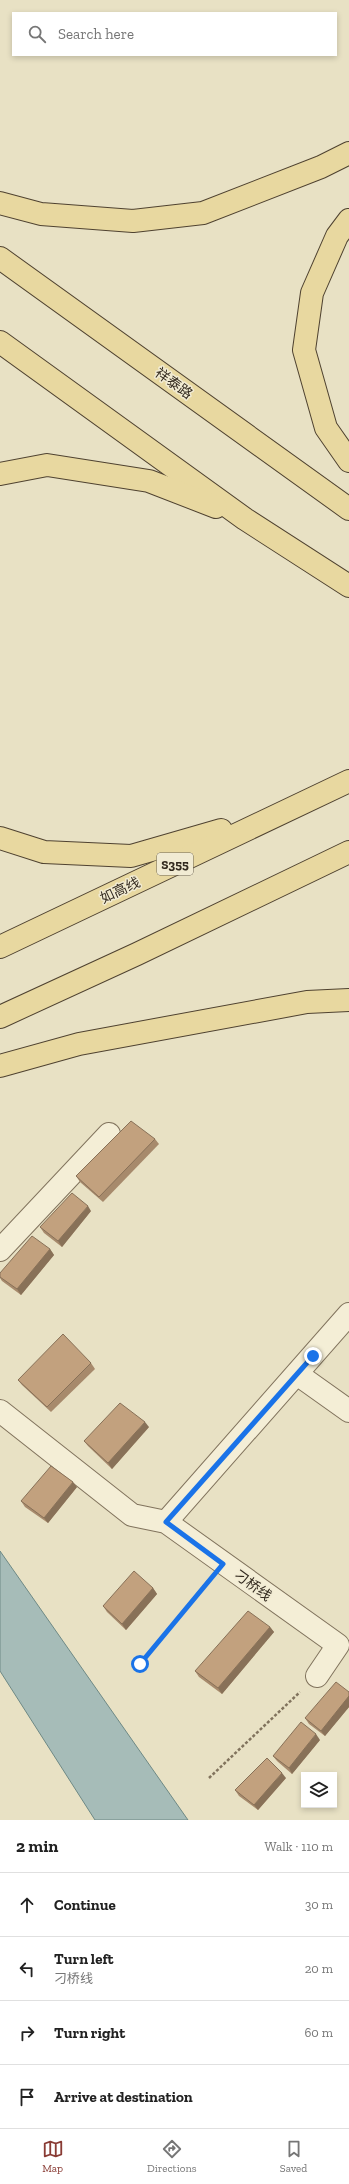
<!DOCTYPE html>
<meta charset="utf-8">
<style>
:root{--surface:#fff;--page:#f6f6f6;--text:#222;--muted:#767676;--line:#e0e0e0;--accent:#893b34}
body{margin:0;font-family:"Zilla Slab","Noto Sans SC",serif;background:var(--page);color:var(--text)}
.controls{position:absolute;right:12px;bottom:12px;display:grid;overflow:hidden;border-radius:0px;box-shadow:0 2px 6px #0003}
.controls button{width:36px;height:36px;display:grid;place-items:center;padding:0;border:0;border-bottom:1px solid var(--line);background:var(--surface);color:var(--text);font:20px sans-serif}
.stop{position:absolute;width:12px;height:12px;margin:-9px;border:3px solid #1a73e8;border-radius:50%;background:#fff}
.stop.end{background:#1a73e8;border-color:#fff;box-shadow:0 1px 4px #0008}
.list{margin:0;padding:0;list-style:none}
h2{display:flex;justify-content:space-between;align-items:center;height:52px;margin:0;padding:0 16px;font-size:17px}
h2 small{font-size:13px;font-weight:400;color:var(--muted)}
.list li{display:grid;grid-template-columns:26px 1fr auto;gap:12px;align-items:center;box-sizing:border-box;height:64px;padding:0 16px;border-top:1px solid var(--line)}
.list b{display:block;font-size:15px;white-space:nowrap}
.list p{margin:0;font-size:13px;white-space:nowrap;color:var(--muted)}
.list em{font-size:13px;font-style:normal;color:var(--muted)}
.icon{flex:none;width:22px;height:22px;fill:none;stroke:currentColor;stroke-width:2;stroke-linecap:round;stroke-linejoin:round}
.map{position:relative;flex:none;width:349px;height:1820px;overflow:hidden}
.search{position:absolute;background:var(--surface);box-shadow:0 2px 6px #0003;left:12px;right:12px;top:12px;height:44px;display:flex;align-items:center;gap:10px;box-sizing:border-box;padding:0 14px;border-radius:0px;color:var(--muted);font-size:15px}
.sheet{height:308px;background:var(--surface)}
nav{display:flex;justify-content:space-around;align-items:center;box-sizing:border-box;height:56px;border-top:1px solid var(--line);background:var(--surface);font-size:11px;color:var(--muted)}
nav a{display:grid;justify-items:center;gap:2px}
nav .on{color:var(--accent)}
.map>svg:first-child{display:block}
.water{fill:#a6bcb8;stroke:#6e8985}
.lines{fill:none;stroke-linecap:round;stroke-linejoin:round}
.minor-casing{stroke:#81735d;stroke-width:24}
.major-casing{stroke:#4f4230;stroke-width:24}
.path{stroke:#81735d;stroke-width:2.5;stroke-dasharray:3 2;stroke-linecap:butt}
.minor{stroke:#f4eed6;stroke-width:22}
.major{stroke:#e8d8a0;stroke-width:22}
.wall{fill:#a78a6c}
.shaded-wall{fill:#887158}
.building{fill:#c2a17e;stroke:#887158}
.route{stroke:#1a73e8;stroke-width:5}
.labels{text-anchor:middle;stroke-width:3;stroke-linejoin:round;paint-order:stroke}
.shield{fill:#f1ebd3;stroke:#6c6455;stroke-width:1}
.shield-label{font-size:13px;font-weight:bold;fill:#332a1f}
.street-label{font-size:14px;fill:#332a1f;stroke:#f1ebd3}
</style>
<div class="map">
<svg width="349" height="1820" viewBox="0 0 349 1820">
<rect width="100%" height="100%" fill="#e8e1c4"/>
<path class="water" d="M 0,1551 L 188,1820 L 95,1820 L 0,1671 Z"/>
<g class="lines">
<g class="minor-casing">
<g id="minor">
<path d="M 0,1250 L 109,1134"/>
<path d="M 297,1374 L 349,1411"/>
<path d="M 0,1411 L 132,1515 L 166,1522 L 338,1645 L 317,1676"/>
<path d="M 166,1522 L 349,1314"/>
</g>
</g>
<g class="major-casing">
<g id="major">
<path d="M 0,203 L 41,214 L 133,221 L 203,213 L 321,167 L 349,153"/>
<path d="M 349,220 L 337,236 L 312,293 L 304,350 L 326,428 L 349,461"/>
<path d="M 0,258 L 349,509"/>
<path d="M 0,342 L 245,519 L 349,586"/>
<path d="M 0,474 L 47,465 L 149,481 L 216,507"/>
<path d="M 0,838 L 44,852 L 131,856 L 221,830"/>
<path d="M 0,947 L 349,781"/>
<path d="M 0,1017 L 137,954 L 349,852"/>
<path d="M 0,1066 L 79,1044 L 307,1002 L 349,1000"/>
</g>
</g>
<g class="path">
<path d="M 140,1664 L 208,1581"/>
<path d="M 209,1778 L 300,1692"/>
</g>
<use href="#minor" class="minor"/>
<use href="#major" class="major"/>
</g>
<g class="wall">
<path d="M 155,1139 L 159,1144 L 103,1202 L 80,1182 L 76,1176 Z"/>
<path d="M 91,1211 L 62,1247 L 44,1233 L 40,1227 Z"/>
<path d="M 50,1249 L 54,1255 L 21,1295 L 2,1281 L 0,1278 L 0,1273 Z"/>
<path d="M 91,1363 L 95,1369 L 51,1412 L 22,1385 L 18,1380 Z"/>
<path d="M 149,1427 L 112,1469 L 88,1446 L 84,1441 Z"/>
<path d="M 77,1487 L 48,1523 L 25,1507 L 21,1501 Z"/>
<path d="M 153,1588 L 157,1594 L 126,1630 L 107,1612 L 103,1606 Z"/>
<path d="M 270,1627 L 274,1632 L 222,1694 L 199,1677 L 195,1671 Z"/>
<path d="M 349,1692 L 349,1707 L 325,1736 L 309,1724 L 305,1718 Z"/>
<path d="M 320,1740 L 292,1774 L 277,1761 L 273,1756 Z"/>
<path d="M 286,1778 L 258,1810 L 239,1796 L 235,1790 Z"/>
</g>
<g class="shaded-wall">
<path d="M 88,1206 L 91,1211 L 62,1247 L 58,1241 Z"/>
<path d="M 50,1249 L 54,1255 L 21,1295 L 17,1289 Z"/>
<path d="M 145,1422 L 149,1427 L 112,1469 L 108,1463 Z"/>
<path d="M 73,1482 L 77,1487 L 48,1523 L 44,1518 Z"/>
<path d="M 153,1588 L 157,1594 L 126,1630 L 122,1624 Z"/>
<path d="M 270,1627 L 274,1632 L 222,1694 L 218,1688 Z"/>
<path d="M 349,1696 L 349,1707 L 325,1736 L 321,1731 Z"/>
<path d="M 316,1734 L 320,1740 L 292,1774 L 289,1768 Z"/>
<path d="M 282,1773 L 286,1778 L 258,1810 L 254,1805 Z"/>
</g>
<g class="building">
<path d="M 131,1121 L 155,1139 L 99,1197 L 76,1176 Z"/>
<path d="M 72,1193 L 88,1206 L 58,1241 L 40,1227 Z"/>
<path d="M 32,1236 L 50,1249 L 17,1289 L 0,1277 L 0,1273 Z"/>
<path d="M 63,1334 L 91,1363 L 47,1407 L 18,1380 Z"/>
<path d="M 120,1403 L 145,1422 L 108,1463 L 84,1441 Z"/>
<path d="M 51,1466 L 73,1482 L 44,1518 L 21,1501 Z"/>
<path d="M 134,1571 L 153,1588 L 122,1624 L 103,1606 Z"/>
<path d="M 248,1611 L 270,1627 L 218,1688 L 195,1671 Z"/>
<path d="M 336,1682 L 349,1692 L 349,1696 L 321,1731 L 305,1718 Z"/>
<path d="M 301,1722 L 316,1734 L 289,1768 L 273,1756 Z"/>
<path d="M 267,1758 L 282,1773 L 254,1805 L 235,1790 Z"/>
</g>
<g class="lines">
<path class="route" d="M 140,1664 L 223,1564 L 166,1522 L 313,1356"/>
</g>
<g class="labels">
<rect class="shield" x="157" y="853" width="36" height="22" rx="3"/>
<g class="shield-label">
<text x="175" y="869">S355</text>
</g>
<g class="street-label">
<text transform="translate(174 383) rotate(36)" y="5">祥泰路</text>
<text transform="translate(120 890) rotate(-25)" y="5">如高线</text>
<text transform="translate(253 1585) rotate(36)" y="5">刁桥线</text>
</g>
</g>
</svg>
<div class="controls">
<button><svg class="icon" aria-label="layers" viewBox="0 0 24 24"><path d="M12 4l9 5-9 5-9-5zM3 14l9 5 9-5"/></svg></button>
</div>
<div class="stop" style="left:140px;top:1664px"></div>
<div class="stop end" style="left:313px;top:1356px"></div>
<div class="search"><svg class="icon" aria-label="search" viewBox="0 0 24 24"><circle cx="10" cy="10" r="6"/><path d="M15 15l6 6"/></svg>Search here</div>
</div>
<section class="sheet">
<h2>2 min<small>Walk · 110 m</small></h2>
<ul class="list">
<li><svg class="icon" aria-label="ahead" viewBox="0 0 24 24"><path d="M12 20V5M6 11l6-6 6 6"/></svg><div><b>Continue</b></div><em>30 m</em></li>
<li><svg class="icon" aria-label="left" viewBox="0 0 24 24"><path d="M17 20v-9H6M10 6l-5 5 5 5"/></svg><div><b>Turn left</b><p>刁桥线</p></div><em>20 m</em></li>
<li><svg class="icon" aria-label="right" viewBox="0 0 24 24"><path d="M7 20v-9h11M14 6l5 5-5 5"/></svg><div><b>Turn right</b></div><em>60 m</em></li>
<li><svg class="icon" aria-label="arrive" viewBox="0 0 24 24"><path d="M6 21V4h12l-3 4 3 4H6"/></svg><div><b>Arrive at destination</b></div></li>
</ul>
</section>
<nav>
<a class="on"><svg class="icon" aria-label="map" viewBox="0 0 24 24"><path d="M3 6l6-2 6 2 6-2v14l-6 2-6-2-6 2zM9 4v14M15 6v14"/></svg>Map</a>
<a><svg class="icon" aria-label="directions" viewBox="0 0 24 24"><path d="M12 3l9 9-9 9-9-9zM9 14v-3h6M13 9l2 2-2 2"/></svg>Directions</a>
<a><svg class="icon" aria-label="saved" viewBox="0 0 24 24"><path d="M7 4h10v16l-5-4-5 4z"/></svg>Saved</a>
</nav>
